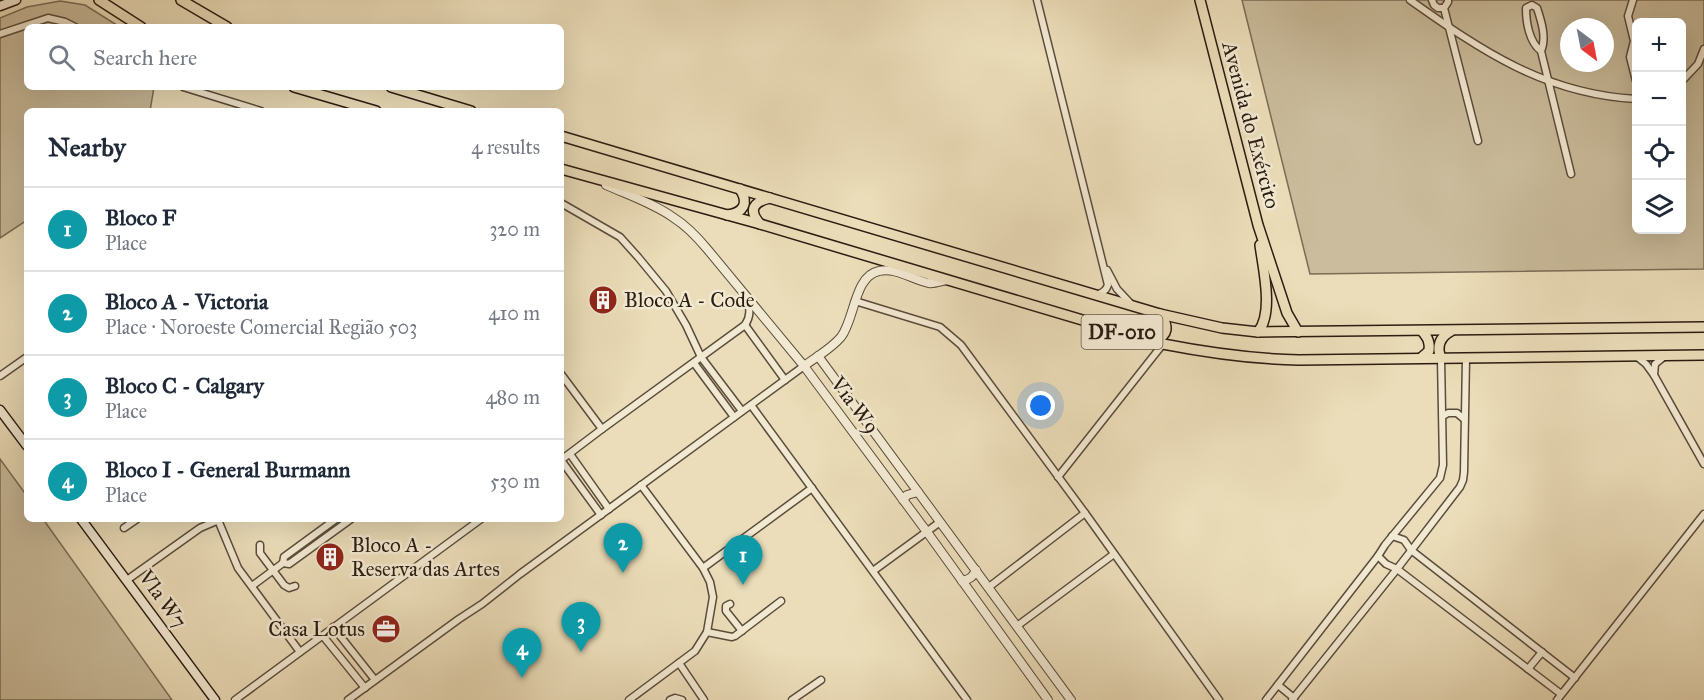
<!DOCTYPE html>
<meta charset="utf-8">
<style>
:root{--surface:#fff;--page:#f2f2f3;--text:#1f2937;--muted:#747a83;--line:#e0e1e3;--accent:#ea580c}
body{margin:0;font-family:"IM FELL Great Primer",serif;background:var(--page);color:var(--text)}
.controls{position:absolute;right:18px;top:18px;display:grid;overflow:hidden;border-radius:9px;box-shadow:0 6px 24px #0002}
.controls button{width:54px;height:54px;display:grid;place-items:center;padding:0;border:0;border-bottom:2px solid var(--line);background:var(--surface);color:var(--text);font:30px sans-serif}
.compass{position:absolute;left:1560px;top:18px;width:54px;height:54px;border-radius:50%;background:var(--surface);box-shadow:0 6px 24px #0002;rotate:148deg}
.you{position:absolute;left:1041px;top:406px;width:21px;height:21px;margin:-15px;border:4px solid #fff;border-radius:50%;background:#1a73e8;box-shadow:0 0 0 9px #1a73e833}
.badge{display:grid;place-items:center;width:39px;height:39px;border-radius:50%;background:var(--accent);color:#fff;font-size:20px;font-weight:700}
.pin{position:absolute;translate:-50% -50px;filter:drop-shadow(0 2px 3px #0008)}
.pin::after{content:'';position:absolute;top:32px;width:21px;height:18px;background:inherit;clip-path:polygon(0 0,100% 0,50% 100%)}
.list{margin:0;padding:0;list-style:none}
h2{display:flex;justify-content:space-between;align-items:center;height:78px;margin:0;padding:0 24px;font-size:26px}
h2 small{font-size:20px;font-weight:400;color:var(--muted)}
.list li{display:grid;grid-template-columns:39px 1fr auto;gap:18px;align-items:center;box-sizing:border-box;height:84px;padding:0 24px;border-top:2px solid var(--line)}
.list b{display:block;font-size:22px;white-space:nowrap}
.list p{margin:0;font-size:20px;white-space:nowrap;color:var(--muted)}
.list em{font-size:20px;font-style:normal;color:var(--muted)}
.icon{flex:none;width:33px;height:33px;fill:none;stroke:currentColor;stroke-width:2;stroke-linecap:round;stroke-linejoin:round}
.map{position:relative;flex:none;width:1704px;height:700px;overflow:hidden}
.search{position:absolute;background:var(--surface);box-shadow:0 6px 24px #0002;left:24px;top:24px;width:540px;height:66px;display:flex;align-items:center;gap:15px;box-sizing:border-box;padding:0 21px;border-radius:9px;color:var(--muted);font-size:22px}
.panel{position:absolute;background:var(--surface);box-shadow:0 6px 24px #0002;left:24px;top:108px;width:540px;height:414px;border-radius:9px}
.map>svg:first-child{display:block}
.green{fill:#cabc9c;stroke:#7a6c56;stroke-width:1.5;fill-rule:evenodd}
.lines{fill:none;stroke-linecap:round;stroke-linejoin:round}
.minor-casing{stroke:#5b4c3b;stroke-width:9}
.tertiary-casing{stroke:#5b4c3b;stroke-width:10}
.secondary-casing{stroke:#2b1c11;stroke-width:11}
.primary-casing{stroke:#2b1c11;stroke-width:12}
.minor{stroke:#f2e9d2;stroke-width:6}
.tertiary{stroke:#f2e9d2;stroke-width:8}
.secondary{stroke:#f2e9d2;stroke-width:8}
.primary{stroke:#ebddb9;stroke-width:9}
.labels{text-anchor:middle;stroke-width:5;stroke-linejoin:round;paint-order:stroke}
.shield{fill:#f2e9d2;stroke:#675a4b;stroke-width:1.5}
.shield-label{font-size:20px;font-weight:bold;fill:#2b1c11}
.street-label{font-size:21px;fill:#2b1c11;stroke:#f2e9d2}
.poi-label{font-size:21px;fill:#2b1c11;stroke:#f2e9d2;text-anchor:start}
</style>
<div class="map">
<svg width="1704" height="700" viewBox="0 0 1704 700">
<rect width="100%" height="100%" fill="#ebddb9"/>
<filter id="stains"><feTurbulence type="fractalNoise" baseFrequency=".00333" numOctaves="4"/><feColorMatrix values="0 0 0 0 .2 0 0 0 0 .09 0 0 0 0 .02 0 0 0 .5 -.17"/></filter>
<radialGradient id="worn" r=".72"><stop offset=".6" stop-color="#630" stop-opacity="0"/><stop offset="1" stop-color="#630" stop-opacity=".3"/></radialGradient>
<g class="green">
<path d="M 1242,0 L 1704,0 L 1704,269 L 1310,274 ZM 1636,22 L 1682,22 L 1682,230 L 1636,230 ZM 1569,27 L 1605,27 L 1605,63 L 1569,63 Z"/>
<path d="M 60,1 L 85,5 L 120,27 L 27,27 L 27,87 L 154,87 L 150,111 L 27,111 L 27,220 L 0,238 L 0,18 L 27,7 Z"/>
<path d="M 0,459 L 27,496 L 27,519 L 43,519 L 172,700 L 0,700 Z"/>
</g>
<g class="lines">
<g class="minor-casing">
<g id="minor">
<path d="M 1037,0 L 1108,285 C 1106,291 1102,293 1096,295"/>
<path d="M 1410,0 C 1482,51 1545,94 1636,99"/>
<path d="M 1432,0 L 1434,5 L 1438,8 L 1444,8"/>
<path d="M 1448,0 L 1448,2 L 1444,8 L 1478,141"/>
<path d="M 1633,0 L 1628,16 L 1634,41 L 1630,57 L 1636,81"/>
<path d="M 0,34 L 48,18 L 65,22 L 75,27"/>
<path d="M 1541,51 C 1529,42 1526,22 1526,8 L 1532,5 L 1537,8 C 1541,20 1547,38 1541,51 L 1571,174"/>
<path d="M 1682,81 L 1698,64 L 1704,49"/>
<path d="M 183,87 L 261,111"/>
<path d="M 561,203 L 620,237 L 638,257 L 666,291 L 686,325 L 701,357 L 742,411"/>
<path d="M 1107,270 L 1117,289 L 1132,305"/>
<path d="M 855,301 L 940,327 L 961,345 L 1085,513 L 1219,700"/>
<path d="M 745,325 L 785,380"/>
<path d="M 1636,356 L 1646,364 L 1654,375 L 1704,464"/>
<path d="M 694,363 L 734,417"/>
<path d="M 561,374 L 602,429"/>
<path d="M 1654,375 L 1655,364 L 1665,356"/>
<path d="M 0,376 L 27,357"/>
<path d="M 751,405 L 967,700"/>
<path d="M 1443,416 L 1448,413 L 1457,413 L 1464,419"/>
<path d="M 570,454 L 609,509"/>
<path d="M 561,460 L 602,429 L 745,325 C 751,316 750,309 747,298"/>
<path d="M 561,460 L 601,515"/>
<path d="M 1058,477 L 1163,344"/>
<path d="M 218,520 L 238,568 L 300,652"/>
<path d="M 124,528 L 137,519"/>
<path d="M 1392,536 L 1404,540 L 1411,550 L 1575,678"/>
<path d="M 260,545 L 260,553 L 284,585 L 289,588 L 295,586"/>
<path d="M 1378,556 L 1386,564 L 1397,569 L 1561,694"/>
<path d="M 283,563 L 284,557 L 336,519"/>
<path d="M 703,568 L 812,488"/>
<path d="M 873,571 L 940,522"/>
<path d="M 127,580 L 200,528 L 221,519"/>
<path d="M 252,586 L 283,563 L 289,564 L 351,519"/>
<path d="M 989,587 L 1085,513"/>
<path d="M 730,604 L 726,606 L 726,611 L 742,631"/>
<path d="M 1017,626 L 1114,554"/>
<path d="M 333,627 L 375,680"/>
<path d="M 707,632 L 732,637 L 735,636 L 781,601"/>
<path d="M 323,636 L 365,688"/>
<path d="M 679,663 L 704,700"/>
<path d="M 1528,669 L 1542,652"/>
<path d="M 1278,685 L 1294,698"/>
<path d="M 235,700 L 481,519"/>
<path d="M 348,700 L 459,619 L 482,604 L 520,574 L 804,366"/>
<path d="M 629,700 L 695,651 L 707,632 L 713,597 L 710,582 L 703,568 L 641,485"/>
<path d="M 670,700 L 675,698 L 682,700"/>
<path d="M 792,700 L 821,680"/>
<path d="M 1266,700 L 1378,556 L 1385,545 L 1440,478 L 1443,465 L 1441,358"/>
<path d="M 1292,700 L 1397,569 L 1460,487 L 1463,480 L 1464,472 L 1466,358"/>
<path d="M 1557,700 L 1704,514"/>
</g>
</g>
<g class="tertiary-casing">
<g id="tertiary">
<path d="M 606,185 C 628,195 653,203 674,218 C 687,226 698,238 708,250 L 804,366 L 927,532 L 1048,700"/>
<path d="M 818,356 L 1071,700"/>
<path d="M 804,366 C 816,357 831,349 841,337 C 855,319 854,276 879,271 C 896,267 913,280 929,283 C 934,284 941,281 947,280"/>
<path d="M 903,500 L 907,495 L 918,492"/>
<path d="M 962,581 C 970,579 973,577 976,570"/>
</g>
</g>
<g class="secondary-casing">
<g id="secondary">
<path d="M 0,6 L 16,0"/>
<path d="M 0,410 L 27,446"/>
<path d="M 81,519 L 215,700"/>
</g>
</g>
<g class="primary-casing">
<g id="primary">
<path d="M 99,0 L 141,27"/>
<path d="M 181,0 L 227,27"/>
<path d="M 1200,0 L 1258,225 L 1287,313 L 1298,332"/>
<path d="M 294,87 L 376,111"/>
<path d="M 391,87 L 471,111"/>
<path d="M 561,136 L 1160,314 L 1222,328 L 1258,332 L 1704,327"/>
<path d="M 561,169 L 760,224 L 1163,344 C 1209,353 1253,359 1299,360 L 1704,355"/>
<path d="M 727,215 C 744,213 749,203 740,189"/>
<path d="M 760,224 C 748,210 753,202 770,198"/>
<path d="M 1258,332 C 1274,313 1263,268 1260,245"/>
<path d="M 1154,341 C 1169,335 1169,326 1160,314"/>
<path d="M 1421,358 L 1429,351 C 1430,342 1428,338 1422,331"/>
<path d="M 1441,358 C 1436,346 1440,337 1451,331"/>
</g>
</g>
<use href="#minor" class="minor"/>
<use href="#tertiary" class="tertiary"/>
<use href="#secondary" class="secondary"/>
<use href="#primary" class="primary"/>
</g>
<defs>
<g id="building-disc" transform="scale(1.5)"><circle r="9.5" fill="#8f2418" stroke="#f2e9d2"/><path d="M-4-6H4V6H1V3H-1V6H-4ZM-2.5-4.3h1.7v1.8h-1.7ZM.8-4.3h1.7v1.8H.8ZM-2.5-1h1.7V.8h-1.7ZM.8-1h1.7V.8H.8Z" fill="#fff"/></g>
<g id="office-disc" transform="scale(1.5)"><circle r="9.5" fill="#8f2418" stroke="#f2e9d2"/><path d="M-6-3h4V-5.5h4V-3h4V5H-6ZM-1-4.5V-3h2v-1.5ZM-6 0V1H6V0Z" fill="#fff"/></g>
</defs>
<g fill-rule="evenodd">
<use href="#building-disc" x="603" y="300"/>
<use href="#building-disc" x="330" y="557"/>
<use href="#office-disc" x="386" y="629"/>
</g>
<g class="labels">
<rect class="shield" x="1081.5" y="315" width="81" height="34" rx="4.5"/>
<g class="shield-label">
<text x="1122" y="339">DF-010</text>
</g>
<g class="street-label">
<text transform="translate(1251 125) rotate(75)" y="7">Avenida do Exército</text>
<text transform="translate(855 405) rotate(53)" y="7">Via W9</text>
<text transform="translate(163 599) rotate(54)" y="7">Vla W7</text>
</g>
<g class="poi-label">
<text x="624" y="307">Bloco A - Code</text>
<text x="351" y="552">Bloco A -<tspan x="351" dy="24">Reserva das Artes</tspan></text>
<text x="365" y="636" text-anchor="end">Casa Lotus</text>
</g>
</g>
<rect width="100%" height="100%" filter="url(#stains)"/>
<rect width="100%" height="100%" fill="url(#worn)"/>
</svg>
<div class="controls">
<button>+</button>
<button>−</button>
<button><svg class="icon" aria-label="locate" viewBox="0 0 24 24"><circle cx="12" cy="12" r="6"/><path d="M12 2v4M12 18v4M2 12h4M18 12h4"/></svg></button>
<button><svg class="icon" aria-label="layers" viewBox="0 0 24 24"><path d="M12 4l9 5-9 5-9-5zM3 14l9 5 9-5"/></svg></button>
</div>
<svg class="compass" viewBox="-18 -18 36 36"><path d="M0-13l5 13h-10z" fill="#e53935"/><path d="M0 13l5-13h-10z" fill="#747a83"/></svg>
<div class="you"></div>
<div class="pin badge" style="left:743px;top:585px;background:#0f9aa8">1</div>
<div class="pin badge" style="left:623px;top:573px;background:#0f9aa8">2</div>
<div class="pin badge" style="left:581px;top:652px;background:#0f9aa8">3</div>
<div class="pin badge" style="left:522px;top:678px;background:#0f9aa8">4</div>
<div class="search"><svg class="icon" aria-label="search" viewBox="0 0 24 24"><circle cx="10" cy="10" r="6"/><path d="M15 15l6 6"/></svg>Search here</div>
<section class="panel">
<h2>Nearby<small>4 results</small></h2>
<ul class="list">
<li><span class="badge" style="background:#0f9aa8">1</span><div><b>Bloco F</b><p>Place</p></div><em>320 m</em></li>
<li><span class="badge" style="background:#0f9aa8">2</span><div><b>Bloco A - Victoria</b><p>Place · Noroeste Comercial Região 503</p></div><em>410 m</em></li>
<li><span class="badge" style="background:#0f9aa8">3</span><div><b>Bloco C - Calgary</b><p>Place</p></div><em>480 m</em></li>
<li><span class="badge" style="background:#0f9aa8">4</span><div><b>Bloco I - General Burmann</b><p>Place</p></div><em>530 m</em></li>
</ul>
</section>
</div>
